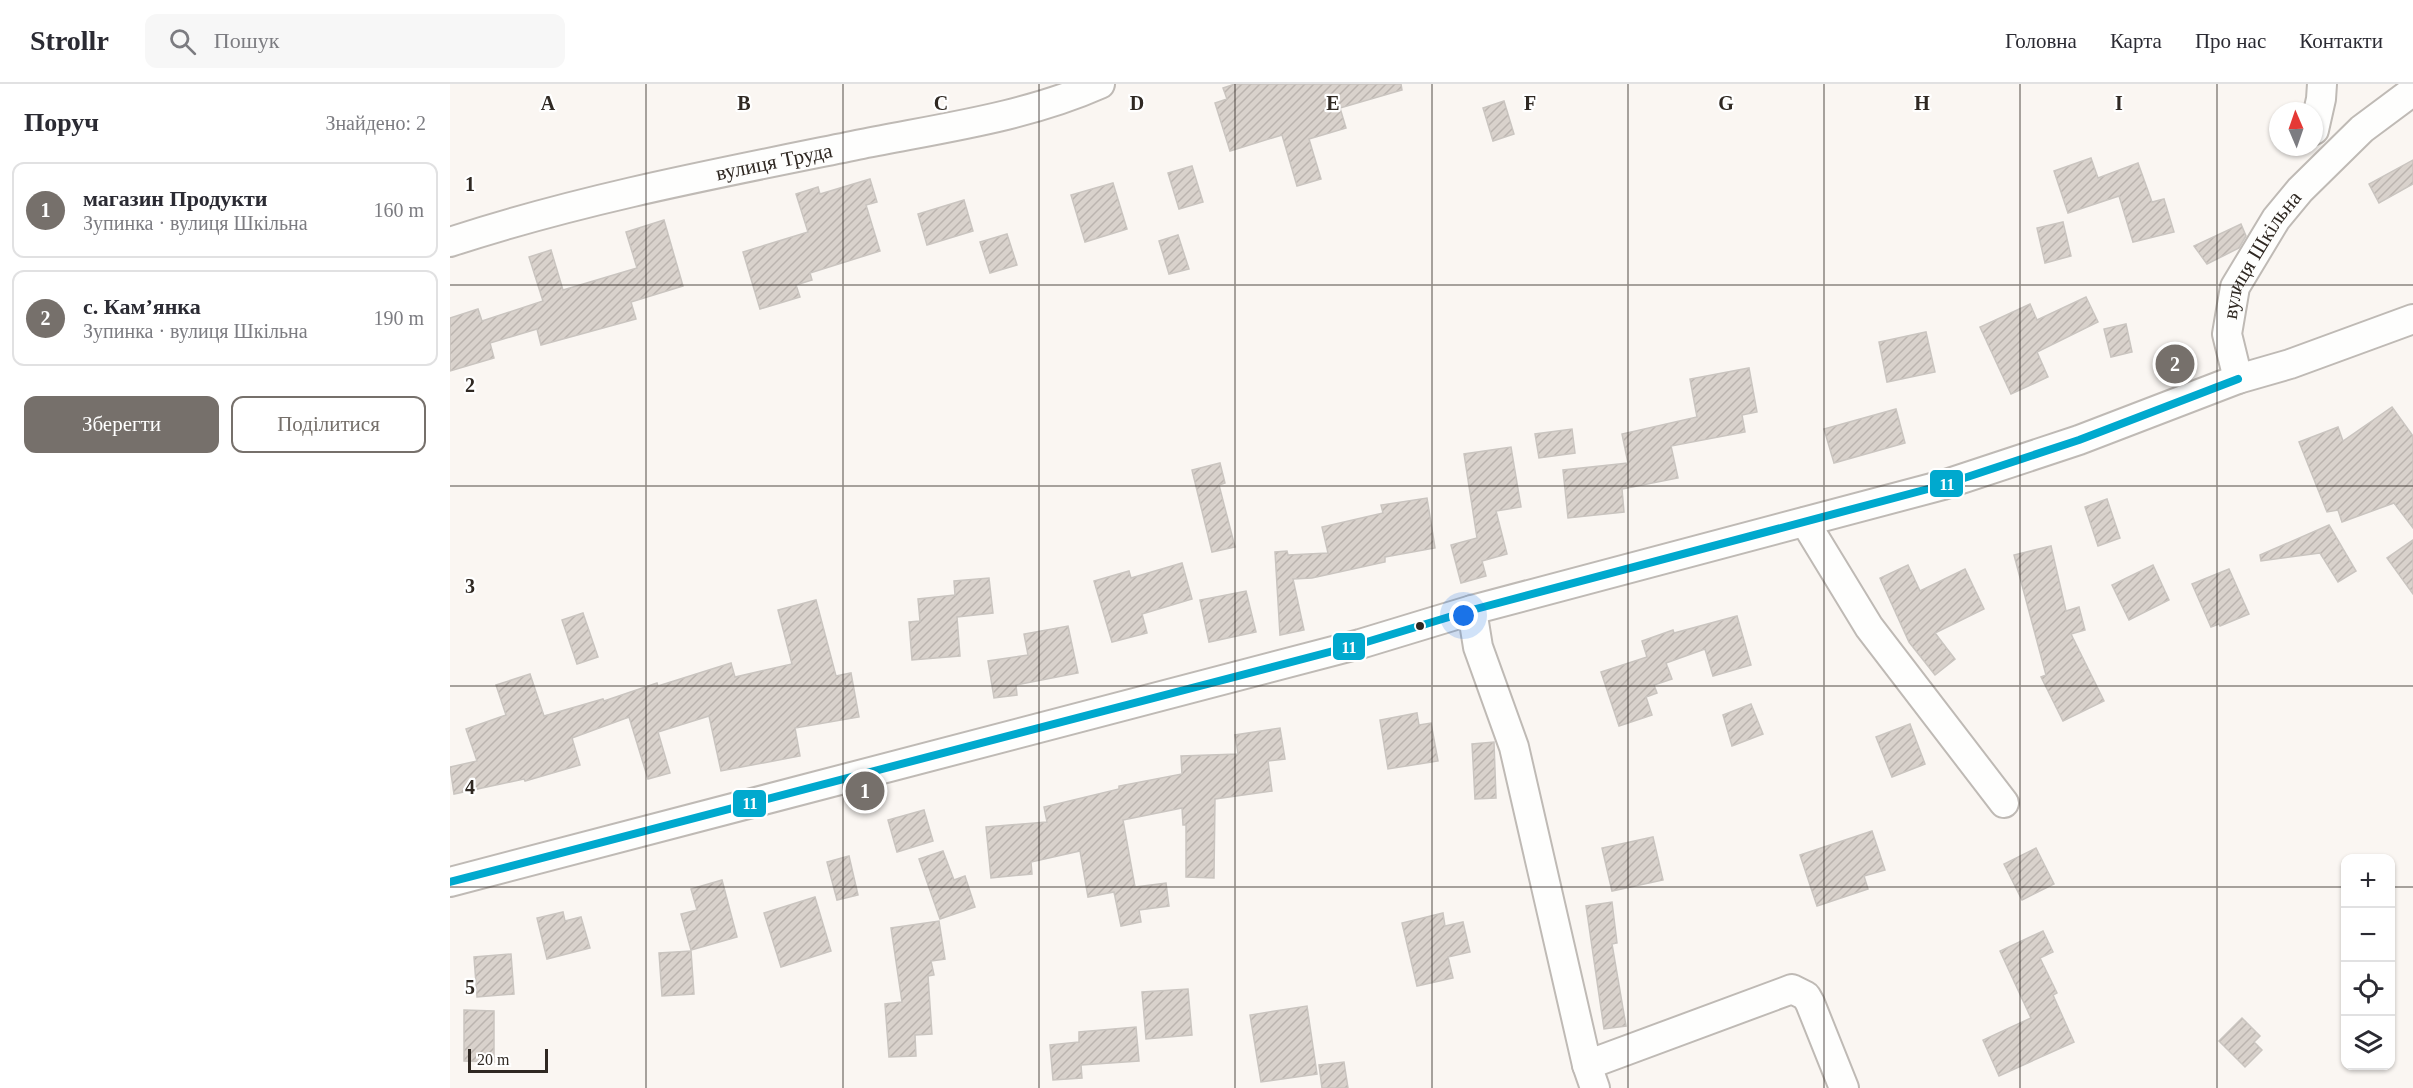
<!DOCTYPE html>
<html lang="uk">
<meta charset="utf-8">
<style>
:root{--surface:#fff;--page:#f7f7f7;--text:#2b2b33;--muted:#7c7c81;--line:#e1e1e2;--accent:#76706b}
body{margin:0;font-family:Georgia,serif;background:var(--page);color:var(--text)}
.controls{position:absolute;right:18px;bottom:18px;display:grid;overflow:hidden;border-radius:12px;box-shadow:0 2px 4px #0004}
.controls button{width:54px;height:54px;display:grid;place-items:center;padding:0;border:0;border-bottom:2px solid var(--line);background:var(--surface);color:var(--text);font:30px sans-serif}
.compass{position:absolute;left:1819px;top:18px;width:54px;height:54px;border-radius:50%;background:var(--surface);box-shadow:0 2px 4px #0004;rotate:358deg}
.scale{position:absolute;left:18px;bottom:15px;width:80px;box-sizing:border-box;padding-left:6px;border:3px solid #2f2822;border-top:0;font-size:16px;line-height:21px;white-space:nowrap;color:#2f2822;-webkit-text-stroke:4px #fff;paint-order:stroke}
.you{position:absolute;left:1014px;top:532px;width:21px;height:21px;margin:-15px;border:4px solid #fff;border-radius:50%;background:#1a73e8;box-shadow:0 0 0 9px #1a73e833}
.badge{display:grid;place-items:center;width:39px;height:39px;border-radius:50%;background:var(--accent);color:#fff;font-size:20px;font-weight:700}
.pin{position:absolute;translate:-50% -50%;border:3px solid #fff;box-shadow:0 2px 6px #0006}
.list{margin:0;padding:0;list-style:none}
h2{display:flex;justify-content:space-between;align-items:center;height:78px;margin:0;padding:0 24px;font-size:26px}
h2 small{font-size:20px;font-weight:400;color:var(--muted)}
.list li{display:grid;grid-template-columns:39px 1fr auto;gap:18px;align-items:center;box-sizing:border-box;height:96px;margin:0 12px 12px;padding:0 12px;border:2px solid var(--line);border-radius:12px}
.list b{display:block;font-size:22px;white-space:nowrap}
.list p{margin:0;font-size:20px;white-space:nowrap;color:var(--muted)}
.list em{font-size:20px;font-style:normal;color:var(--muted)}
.actions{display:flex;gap:12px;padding:18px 24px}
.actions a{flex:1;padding:14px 0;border:2px solid var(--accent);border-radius:12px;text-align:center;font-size:21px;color:var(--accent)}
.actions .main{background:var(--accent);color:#fff}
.icon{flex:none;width:33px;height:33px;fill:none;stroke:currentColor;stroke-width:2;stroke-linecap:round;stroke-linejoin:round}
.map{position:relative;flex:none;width:1963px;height:1004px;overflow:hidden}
header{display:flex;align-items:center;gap:36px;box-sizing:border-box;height:84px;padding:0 30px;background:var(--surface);border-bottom:2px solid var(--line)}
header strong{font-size:28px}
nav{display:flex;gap:33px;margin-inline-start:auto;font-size:21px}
.search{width:420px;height:54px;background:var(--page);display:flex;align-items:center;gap:15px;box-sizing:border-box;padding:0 21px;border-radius:12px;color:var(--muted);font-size:22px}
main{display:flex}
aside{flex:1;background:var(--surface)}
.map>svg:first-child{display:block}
.building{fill:url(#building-hatch);stroke:#cac5c0;stroke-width:1.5}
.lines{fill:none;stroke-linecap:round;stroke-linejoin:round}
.minor-casing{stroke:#bfbab5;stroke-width:32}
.minor{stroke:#fefefd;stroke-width:28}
.bus-1-casing{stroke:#fff;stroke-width:12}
.bus-1{stroke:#00a9ce;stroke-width:8}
.grid{fill:none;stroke:#2f2822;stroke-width:1.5;stroke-opacity:0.55}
.bus-dot{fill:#2f2822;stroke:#fff;stroke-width:2}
.labels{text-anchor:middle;stroke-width:4.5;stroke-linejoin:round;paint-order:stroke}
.street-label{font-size:21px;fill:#2f2822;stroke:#fff}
.grid-label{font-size:20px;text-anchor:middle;font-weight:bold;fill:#2f2822;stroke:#fff;stroke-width:4.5;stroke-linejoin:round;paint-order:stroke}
.line-badge{stroke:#fff;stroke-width:2}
.badge-label{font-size:16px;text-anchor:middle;font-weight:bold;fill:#fff}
</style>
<header>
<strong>Strollr</strong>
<div class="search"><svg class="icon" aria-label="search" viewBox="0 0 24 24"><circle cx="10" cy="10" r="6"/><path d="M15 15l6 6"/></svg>Пошук</div>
<nav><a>Головна</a><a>Карта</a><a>Про нас</a><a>Контакти</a></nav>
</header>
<main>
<aside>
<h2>Поруч<small>Знайдено: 2</small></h2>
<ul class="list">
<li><span class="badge">1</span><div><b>магазин Продукти</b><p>Зупинка · вулиця Шкільна</p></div><em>160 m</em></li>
<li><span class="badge">2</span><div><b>с. Кам’янка</b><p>Зупинка · вулиця Шкільна</p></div><em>190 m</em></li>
</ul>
<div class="actions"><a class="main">Зберегти</a><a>Поділитися</a></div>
</aside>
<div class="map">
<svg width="1963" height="1004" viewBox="0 0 1963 1004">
<defs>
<pattern id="building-hatch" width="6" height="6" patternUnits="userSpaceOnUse" patternTransform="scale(1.5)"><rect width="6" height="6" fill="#d9d2cc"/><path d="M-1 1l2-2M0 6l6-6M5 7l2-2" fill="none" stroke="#bbb4af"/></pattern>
</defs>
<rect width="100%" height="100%" fill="#faf6f2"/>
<g class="building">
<path d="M 785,0 L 951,0 L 952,6 L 890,24 L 896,44 L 859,55 L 871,95 L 847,102 L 832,51 L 780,67 L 765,19 L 777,15 L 773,4 Z"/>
<path d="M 1054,17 L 1064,50 L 1043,57 L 1033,24 Z"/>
<path d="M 1641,74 L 1648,94 L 1688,79 L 1702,118 L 1714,115 L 1724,148 L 1683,158 L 1669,112 L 1618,129 L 1604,87 Z"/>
<path d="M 1963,76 L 1963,100 L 1929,119 L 1919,100 Z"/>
<path d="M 742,82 L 753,118 L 729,125 L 718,89 Z"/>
<path d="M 420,95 L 427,118 L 416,121 L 430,167 L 360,189 L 362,196 L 346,201 L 350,213 L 310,225 L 293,168 L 358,148 L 346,110 L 368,103 L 370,110 Z"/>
<path d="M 663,99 L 677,145 L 635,158 L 621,111 Z"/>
<path d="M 514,116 L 523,147 L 477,161 L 468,130 Z"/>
<path d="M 214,136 L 233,202 L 181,218 L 186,235 L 91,261 L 87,245 L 40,259 L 44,274 L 0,287 L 0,234 L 28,225 L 32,237 L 93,217 L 79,173 L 101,166 L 113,206 L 187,184 L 176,148 Z"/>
<path d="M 1613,138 L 1621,172 L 1595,179 L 1587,144 Z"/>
<path d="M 1791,140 L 1796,152 L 1789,164 L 1757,180 L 1744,162 Z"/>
<path d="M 557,150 L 567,181 L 540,189 L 530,158 Z"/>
<path d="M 728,151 L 739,185 L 719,190 L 709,157 Z"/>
<path d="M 1636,213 L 1648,238 L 1587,268 L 1598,293 L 1561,310 L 1530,243 L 1580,220 L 1587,236 Z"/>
<path d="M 1676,240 L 1682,268 L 1661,273 L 1654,245 Z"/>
<path d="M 1476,248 L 1485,288 L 1437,298 L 1429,258 Z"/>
<path d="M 1299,284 L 1307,328 L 1292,331 L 1295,348 L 1221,362 L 1228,394 L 1172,405 L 1174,428 L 1118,434 L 1113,386 L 1178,379 L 1172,350 L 1247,333 L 1240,295 Z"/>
<path d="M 1942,323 L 1963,352 L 1963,444 L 1944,419 L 1892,438 L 1888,426 L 1877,428 L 1849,358 L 1888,343 L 1893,357 Z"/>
<path d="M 1446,325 L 1455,359 L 1384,379 L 1374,345 Z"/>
<path d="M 1122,345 L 1125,369 L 1089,374 L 1085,350 Z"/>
<path d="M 1061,363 L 1071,423 L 1046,427 L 1057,470 L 1032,477 L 1036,492 L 1011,499 L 1001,461 L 1027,454 L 1014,370 Z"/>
<path d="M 770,379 L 775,399 L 769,401 L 785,463 L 762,468 L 742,386 Z"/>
<path d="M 977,414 L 985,464 L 935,473 L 935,478 L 862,494 L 843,495 L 854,546 L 830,551 L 825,468 L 837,467 L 838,471 L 878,469 L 872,443 L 933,429 L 931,421 Z"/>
<path d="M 1657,415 L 1670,454 L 1648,462 L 1635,423 Z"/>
<path d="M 1879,441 L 1906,487 L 1888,498 L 1870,469 L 1811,477 L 1810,471 Z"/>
<path d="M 1963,456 L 1963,510 L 1937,474 Z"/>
<path d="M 1601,462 L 1616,527 L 1629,523 L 1635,546 L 1621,550 L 1654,617 L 1613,637 L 1591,593 L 1596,591 L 1564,471 Z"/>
<path d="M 732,479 L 742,515 L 692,530 L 697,549 L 662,558 L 644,497 L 679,487 L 681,494 Z"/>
<path d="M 1458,481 L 1470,507 L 1515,485 L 1534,525 L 1485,549 L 1505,575 L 1485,591 L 1459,558 L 1430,494 Z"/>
<path d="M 1703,481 L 1719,516 L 1679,536 L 1662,501 Z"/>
<path d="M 1779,485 L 1799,530 L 1770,542 L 1769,540 L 1761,543 L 1742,500 Z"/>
<path d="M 539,494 L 543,529 L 507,533 L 510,572 L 462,576 L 459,538 L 470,537 L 468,515 L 505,511 L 504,497 Z"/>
<path d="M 796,507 L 806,548 L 759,558 L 750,516 Z"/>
<path d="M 366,516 L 386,592 L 401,589 L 409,633 L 345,644 L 350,672 L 271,687 L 259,632 L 208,648 L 220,689 L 198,695 L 179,633 L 122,654 L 130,681 L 75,697 L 74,695 L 4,710 L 0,683 L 27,677 L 16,645 L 56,631 L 46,601 L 80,590 L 94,632 L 153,615 L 154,617 L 207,599 L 208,602 L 281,579 L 285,593 L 342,580 L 328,526 Z"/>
<path d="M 133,529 L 148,573 L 127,580 L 112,536 Z"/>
<path d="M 1287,532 L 1301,581 L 1263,592 L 1255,565 L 1216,579 L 1222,595 L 1204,601 L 1207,609 L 1196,613 L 1202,631 L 1169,642 L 1151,588 L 1197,573 L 1192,557 L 1223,546 L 1224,549 Z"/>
<path d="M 618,542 L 628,589 L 566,601 L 567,611 L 544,614 L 538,577 L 578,571 L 574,550 Z"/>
<path d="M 1301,620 L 1313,650 L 1282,662 L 1273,631 Z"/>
<path d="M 967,629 L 969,641 L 981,639 L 988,677 L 938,685 L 930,636 Z"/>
<path d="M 1460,640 L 1475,680 L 1442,693 L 1426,653 Z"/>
<path d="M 830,644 L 835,675 L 818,677 L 822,707 L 765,715 L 764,794 L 736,793 L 736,741 L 733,741 L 732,724 L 673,736 L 685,803 L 716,799 L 719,822 L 689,826 L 691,838 L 671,842 L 664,808 L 638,813 L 630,767 L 581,778 L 582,790 L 541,794 L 536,743 L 597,738 L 594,723 L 669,705 L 669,702 L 732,690 L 731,672 L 788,670 L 785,651 Z"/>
<path d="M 1044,658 L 1046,714 L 1025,715 L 1022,660 Z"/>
<path d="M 474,726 L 483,757 L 447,768 L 438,736 Z"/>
<path d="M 1422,747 L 1435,786 L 1414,792 L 1418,805 L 1367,822 L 1350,771 Z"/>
<path d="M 1203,753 L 1213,796 L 1162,807 L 1152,764 Z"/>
<path d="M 1586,764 L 1604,800 L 1572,816 L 1554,780 Z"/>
<path d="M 493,767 L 504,796 L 515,792 L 525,823 L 490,835 L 469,775 Z"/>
<path d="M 399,772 L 408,811 L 387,816 L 377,778 Z"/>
<path d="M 272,796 L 287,853 L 241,866 L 231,830 L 247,826 L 241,805 Z"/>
<path d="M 365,813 L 381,867 L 331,883 L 314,829 Z"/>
<path d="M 1162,818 L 1167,859 L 1162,860 L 1176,942 L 1154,945 L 1136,822 Z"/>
<path d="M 113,828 L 115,837 L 131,833 L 140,864 L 97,875 L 87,834 Z"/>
<path d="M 993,829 L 995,842 L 1013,838 L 1020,868 L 998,873 L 1003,894 L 967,902 L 952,839 Z"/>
<path d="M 489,837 L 495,875 L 481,877 L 484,891 L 478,892 L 482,950 L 465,951 L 466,972 L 439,973 L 435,920 L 452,918 L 441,844 Z"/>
<path d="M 1593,847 L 1603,868 L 1590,874 L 1607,909 L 1603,911 L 1624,958 L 1549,992 L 1533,956 L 1581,934 L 1550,867 Z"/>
<path d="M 241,867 L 244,910 L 212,912 L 209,869 Z"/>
<path d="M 61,870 L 64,910 L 27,913 L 24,873 Z"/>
<path d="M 738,905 L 742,951 L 696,955 L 692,908 Z"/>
<path d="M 857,922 L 867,990 L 811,998 L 800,931 Z"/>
<path d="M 14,926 L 44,927 L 44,978 L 14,977 Z"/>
<path d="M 1792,934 L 1810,952 L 1804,958 L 1812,966 L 1795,983 L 1769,957 Z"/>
<path d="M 686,943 L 689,977 L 631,981 L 632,994 L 603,996 L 600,961 L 629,958 L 629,948 Z"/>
<path d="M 894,978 L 898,1004 L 872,1004 L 869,981 Z"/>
</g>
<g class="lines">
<g class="minor-casing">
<g id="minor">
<path d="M 1864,46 L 1871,15 L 1872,0"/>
<path id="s1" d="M 0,158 C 134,114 274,88 412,60 C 492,44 576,33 650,0"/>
<path id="s2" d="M 1788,295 L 1777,250 L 1785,203 L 1826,135 L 1850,106 L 1912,45 L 1963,7"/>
<path d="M 1355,438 L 1419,543 L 1554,719"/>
<path d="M 1022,526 L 1028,563 L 1064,663 L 1137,981 L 1342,905 L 1356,912 L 1360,919 L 1394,1004"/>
<path d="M 0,798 L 910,560 L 1022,526 L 1493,401 L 1629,356 L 1788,295 L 1840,280 L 1963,235"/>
<path d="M 1137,981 L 1145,1004"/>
</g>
</g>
<use href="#minor" class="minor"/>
<g class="bus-1-casing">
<path id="bus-1" d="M 0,798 L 910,560 L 1022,526 L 1493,401 L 1629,356 L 1788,295"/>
</g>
<use href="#bus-1" class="bus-1"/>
</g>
<path class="grid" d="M 196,0 L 196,1004M 393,0 L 393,1004M 589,0 L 589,1004M 785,0 L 785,1004M 982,0 L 982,1004M 1178,0 L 1178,1004M 1374,0 L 1374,1004M 1570,0 L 1570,1004M 1767,0 L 1767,1004M 0,201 L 1963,201M 0,402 L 1963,402M 0,602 L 1963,602M 0,803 L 1896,803M 1940,803 L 1963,803"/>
<circle class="bus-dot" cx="970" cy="542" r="5"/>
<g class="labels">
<g class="street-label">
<text dy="7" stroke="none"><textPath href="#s1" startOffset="334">вулиця Труда</textPath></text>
<text dy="7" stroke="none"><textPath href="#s2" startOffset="134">вулиця Шкільна</textPath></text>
</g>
</g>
<g class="grid-label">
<text x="98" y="26">A</text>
<text x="294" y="26">B</text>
<text x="491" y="26">C</text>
<text x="687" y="26">D</text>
<text x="883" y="26">E</text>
<text x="1080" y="26">F</text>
<text x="1276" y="26">G</text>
<text x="1472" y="26">H</text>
<text x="1669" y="26">I</text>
<text x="20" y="107">1</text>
<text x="20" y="308">2</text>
<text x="20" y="509">3</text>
<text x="20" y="710">4</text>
<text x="20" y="910">5</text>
</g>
<g class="line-badge">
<rect x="1479" y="385" width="35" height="29" rx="6" fill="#00a9ce"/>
<rect x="882" y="548" width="34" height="29" rx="6" fill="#00a9ce"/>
<rect x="282" y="705" width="35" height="29" rx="6" fill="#00a9ce"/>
</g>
<g class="badge-label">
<text x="1497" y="406">11</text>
<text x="899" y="569">11</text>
<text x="300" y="725">11</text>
</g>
</svg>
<div class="controls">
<button>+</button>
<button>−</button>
<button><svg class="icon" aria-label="locate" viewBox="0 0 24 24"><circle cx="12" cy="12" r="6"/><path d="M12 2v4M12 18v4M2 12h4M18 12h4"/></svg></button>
<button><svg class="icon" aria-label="layers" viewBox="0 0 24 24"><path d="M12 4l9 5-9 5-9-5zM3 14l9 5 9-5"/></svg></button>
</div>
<svg class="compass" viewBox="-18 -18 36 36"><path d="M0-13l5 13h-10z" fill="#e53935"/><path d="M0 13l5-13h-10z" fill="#7c7c81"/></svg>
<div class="scale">20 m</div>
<div class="you"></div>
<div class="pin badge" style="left:415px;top:707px">1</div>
<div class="pin badge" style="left:1725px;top:280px">2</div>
</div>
</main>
